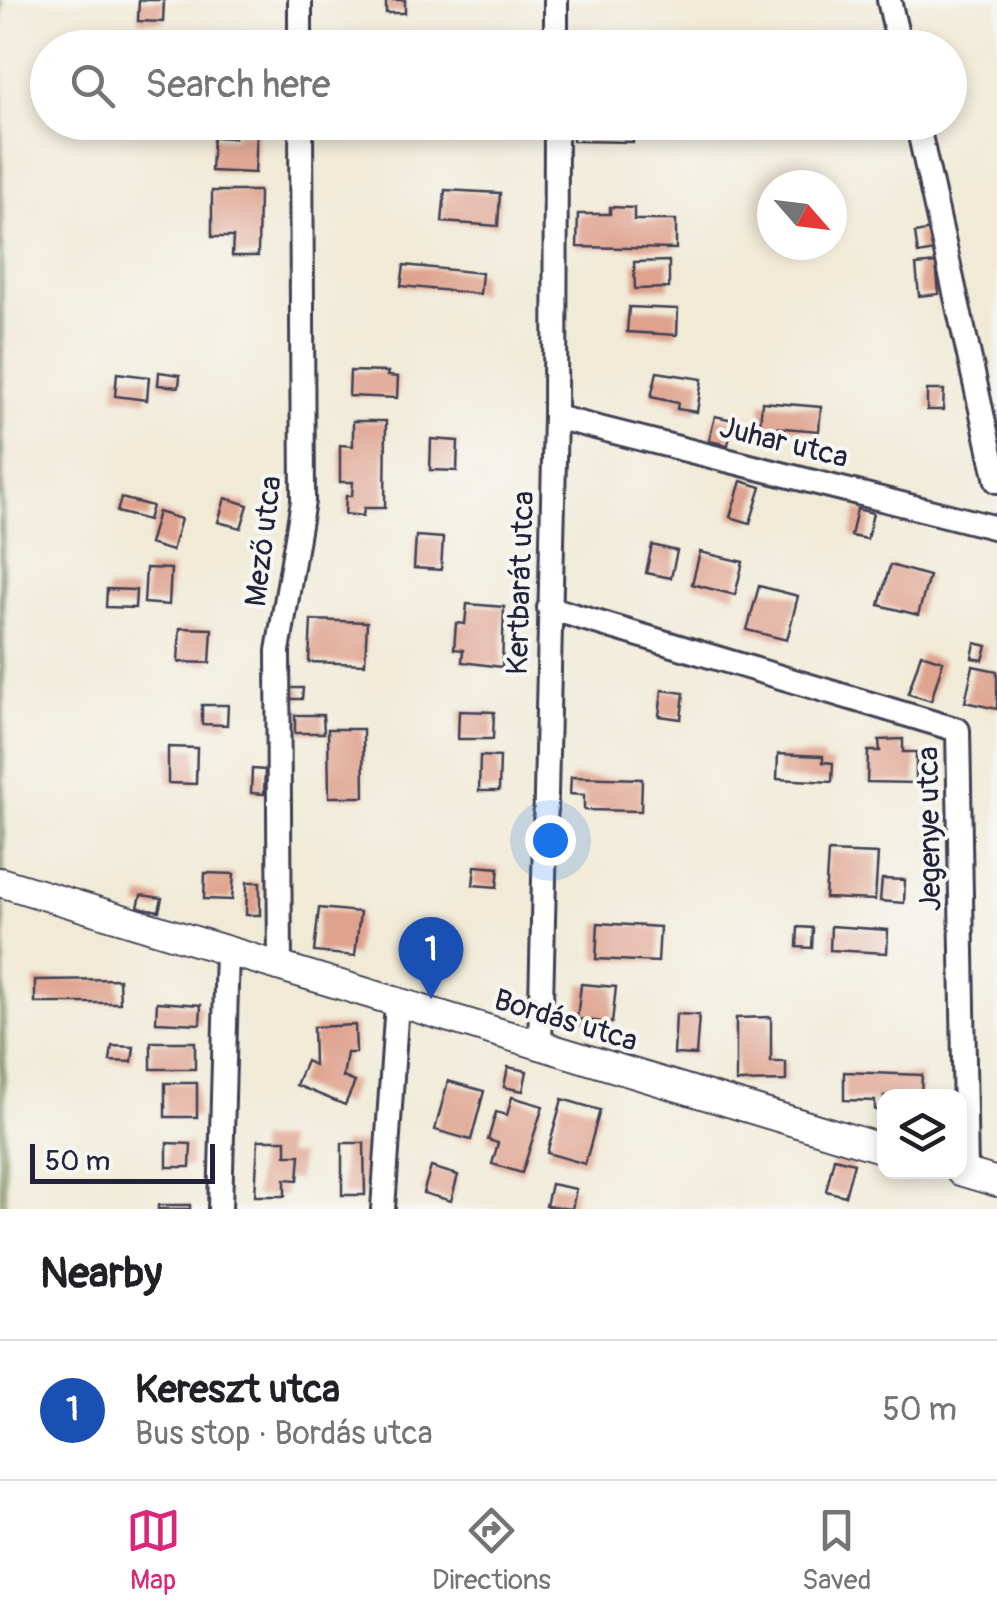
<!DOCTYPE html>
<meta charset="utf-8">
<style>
:root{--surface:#fff;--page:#f6f6f6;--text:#202124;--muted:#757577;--line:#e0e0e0;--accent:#db2777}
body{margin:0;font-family:Pangolin,sans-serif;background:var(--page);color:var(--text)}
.controls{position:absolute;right:30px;bottom:30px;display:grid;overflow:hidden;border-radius:20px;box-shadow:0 5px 15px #0003}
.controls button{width:90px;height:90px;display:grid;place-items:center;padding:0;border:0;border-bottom:2px solid var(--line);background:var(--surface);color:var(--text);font:50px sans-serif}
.compass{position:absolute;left:757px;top:170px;width:90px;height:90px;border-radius:50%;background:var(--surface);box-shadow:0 5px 15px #0003;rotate:118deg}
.scale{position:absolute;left:30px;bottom:25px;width:185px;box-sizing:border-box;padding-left:10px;border:5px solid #22223b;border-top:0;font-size:28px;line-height:35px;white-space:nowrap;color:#22223b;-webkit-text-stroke:8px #f6f6f2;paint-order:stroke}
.you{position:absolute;left:550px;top:840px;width:35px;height:35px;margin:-25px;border:8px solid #fff;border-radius:50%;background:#1a73e8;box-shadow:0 0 0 15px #1a73e833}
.badge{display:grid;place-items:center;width:65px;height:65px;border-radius:50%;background:var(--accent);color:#fff;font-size:32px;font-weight:700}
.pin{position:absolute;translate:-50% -82px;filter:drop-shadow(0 2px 5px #0008)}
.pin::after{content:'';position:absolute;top:52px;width:35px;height:30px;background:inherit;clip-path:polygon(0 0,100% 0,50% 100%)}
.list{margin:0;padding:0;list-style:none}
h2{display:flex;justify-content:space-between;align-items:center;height:130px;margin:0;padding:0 40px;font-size:42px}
h2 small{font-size:32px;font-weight:400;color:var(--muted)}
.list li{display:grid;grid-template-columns:65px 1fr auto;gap:30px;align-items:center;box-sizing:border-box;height:140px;padding:0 40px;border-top:2px solid var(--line)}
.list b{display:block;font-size:38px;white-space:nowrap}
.list p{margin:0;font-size:32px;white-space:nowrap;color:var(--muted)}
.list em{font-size:32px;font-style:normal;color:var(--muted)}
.icon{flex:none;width:55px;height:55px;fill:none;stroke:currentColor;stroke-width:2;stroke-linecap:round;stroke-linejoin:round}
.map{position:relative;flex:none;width:997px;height:1209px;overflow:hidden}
.search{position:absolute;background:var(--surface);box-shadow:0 5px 15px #0003;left:30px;right:30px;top:30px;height:110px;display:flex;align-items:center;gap:25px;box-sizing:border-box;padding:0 35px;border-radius:55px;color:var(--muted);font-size:38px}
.sheet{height:270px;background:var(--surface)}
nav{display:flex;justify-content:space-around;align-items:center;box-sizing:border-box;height:140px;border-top:2px solid var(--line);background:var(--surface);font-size:28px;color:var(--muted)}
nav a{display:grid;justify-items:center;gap:5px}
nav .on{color:var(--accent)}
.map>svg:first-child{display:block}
.forest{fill:#92ab5d;stroke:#5a664c;stroke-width:2.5}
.building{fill:#dfa28e}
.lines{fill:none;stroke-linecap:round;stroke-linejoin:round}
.minor-casing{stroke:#414052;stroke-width:28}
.tertiary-casing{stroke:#414052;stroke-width:32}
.minor{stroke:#fff;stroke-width:22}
.tertiary{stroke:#fff;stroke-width:28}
.labels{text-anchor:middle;stroke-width:8;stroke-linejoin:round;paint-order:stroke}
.street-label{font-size:30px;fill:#22223b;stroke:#f6f6f2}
</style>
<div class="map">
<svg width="997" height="1209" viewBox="0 0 997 1209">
<rect width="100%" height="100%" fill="#f6f6f2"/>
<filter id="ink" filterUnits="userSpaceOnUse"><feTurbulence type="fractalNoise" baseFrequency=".01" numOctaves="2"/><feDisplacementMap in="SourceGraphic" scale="20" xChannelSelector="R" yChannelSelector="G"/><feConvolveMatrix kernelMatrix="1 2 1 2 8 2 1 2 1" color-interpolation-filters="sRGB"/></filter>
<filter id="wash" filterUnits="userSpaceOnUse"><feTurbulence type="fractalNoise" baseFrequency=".0048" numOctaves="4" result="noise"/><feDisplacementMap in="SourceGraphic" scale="40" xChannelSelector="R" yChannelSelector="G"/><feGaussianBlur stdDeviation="2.25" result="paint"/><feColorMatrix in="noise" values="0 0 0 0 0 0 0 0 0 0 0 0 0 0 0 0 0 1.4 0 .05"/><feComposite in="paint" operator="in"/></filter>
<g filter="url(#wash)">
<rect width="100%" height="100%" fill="#f1ead7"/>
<path class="forest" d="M 0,0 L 1,0 L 5,1209 L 0,1209 Z"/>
<g id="blocks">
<g class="building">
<path d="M 139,0 L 164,0 L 163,22 L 138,21 Z"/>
<rect x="386" y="0" width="19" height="13"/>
<path d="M 574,122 L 634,122 L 633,142 L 573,141 Z"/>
<path d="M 235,132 L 257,133 L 255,173 L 211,171 L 213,137 L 234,138 Z"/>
<path d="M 445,190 L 500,193 L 498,226 L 442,222 Z"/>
<path d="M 212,191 L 259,191 L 258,256 L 232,256 L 233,237 L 212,237 Z"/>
<path d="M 610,207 L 634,208 L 634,220 L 676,220 L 676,249 L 577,247 L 578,214 L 610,214 Z"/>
<path d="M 931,230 L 934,251 L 918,254 L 915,233 Z"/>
<path d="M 669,261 L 669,288 L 635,289 L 634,262 Z"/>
<path d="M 936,263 L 939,294 L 919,296 L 916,265 Z"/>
<path d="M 404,265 L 482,273 L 480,294 L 401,286 Z"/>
<path d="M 629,307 L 678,309 L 677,335 L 627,332 Z"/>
<path d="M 350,371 L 388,372 L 387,376 L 398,377 L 397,398 L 349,396 Z"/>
<path d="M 159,372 L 180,375 L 179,387 L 158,385 Z"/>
<path d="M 657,372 L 702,379 L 697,412 L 677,409 L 678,403 L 651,397 Z"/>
<path d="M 117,373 L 149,377 L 147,400 L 115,396 Z"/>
<path d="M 927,390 L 944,390 L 943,410 L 927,410 Z"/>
<path d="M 762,402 L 821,407 L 819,431 L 760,426 Z"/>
<path d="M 715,416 L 733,420 L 728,445 L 709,441 Z"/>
<path d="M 353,421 L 386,421 L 385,508 L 364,508 L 363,516 L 345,514 L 346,496 L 352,496 L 353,482 L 340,482 L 340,445 L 353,446 Z"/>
<path d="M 431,439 L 458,441 L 457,471 L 430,470 Z"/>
<path d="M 741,481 L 761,487 L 750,523 L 730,517 Z"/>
<path d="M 121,498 L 152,506 L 148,520 L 117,512 Z"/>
<path d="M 225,498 L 248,505 L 241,528 L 218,522 Z"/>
<path d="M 857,509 L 873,513 L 867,539 L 851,536 Z"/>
<path d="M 158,512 L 181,519 L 172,551 L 149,544 Z"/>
<path d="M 416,536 L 443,538 L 441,570 L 414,568 Z"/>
<path d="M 652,545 L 677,551 L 671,578 L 646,573 Z"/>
<path d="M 700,552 L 743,562 L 735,595 L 692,584 Z"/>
<path d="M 890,565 L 929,576 L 918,615 L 879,605 Z"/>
<path d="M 146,568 L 171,569 L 169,605 L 144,603 Z"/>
<path d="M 759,586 L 798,596 L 787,640 L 747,630 Z"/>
<path d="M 107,589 L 136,590 L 135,608 L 106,607 Z"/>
<path d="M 467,604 L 504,607 L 502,667 L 462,662 L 463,650 L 454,649 L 456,623 L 465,624 Z"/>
<path d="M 311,620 L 367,622 L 365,664 L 309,662 Z"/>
<path d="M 180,628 L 212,629 L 210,663 L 178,662 Z"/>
<path d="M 975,643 L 987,646 L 983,660 L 972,658 Z"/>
<path d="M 921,654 L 943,661 L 931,701 L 908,694 Z"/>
<path d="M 973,666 L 997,671 L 997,709 L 965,702 Z"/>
<path d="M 288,688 L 303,688 L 302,699 L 287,699 Z"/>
<path d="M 662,690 L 684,693 L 681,719 L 659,716 Z"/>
<path d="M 202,705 L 228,705 L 227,725 L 202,724 Z"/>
<path d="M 459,711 L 494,712 L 493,739 L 458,739 Z"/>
<path d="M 295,715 L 323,715 L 324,733 L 295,733 Z"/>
<path d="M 328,729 L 363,729 L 364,797 L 329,797 Z"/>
<path d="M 903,739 L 903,752 L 916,752 L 916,783 L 867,782 L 868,751 L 880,751 L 879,740 Z"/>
<path d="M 168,747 L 197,748 L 196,784 L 168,783 Z"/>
<path d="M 778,754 L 823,756 L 823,762 L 833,763 L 832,782 L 777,779 Z"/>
<path d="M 480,756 L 500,757 L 499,791 L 479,791 Z"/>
<path d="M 252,769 L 265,770 L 264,794 L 251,793 Z"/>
<path d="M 571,777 L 642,779 L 641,811 L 584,810 L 584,795 L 570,794 Z"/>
<path d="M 828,852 L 878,854 L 875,900 L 825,898 Z"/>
<path d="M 475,866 L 499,868 L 497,887 L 473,885 Z"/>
<path d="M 205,873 L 234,874 L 232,900 L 204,899 Z"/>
<path d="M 882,879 L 905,880 L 904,903 L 880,901 Z"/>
<path d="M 247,882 L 260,882 L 260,915 L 246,915 Z"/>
<path d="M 141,895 L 162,898 L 159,911 L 138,907 Z"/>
<path d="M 319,908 L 360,912 L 355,956 L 314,952 Z"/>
<path d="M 598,923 L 660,927 L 658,962 L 596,959 Z"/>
<path d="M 831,926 L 888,930 L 887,953 L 830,950 Z"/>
<path d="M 798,927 L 813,928 L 812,948 L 797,947 Z"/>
<path d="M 119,979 L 120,1003 L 35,1003 L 35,980 Z"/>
<path d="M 581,984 L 616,987 L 612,1023 L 577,1019 Z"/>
<path d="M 157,1002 L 201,1005 L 200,1024 L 156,1022 Z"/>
<path d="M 676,1014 L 699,1015 L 696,1055 L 674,1054 Z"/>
<path d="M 771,1017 L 771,1062 L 786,1062 L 786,1081 L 736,1082 L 736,1018 Z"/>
<path d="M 355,1025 L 356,1053 L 347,1053 L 343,1077 L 355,1082 L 345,1105 L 296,1085 L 306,1061 L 314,1065 L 313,1027 Z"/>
<rect x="151" y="1042" width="44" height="27"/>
<path d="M 112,1046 L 134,1047 L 132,1062 L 110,1061 Z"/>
<path d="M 508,1067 L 527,1071 L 523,1091 L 504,1087 Z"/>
<path d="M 844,1072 L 922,1075 L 921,1096 L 884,1096 L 884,1110 L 875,1110 L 875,1101 L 844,1100 Z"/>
<path d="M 448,1081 L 484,1091 L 471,1140 L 435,1130 Z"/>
<rect x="165" y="1083" width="32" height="34"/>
<path d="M 512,1097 L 543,1106 L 522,1173 L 492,1164 L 498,1143 L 488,1140 L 496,1112 L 507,1115 Z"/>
<path d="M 562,1099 L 600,1110 L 585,1164 L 547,1153 Z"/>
<path d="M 258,1140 L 286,1140 L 286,1155 L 300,1155 L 298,1180 L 285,1179 L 285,1196 L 255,1196 Z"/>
<path d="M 167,1143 L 191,1144 L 190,1167 L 167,1167 Z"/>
<path d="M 342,1143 L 364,1143 L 365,1195 L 342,1195 Z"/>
<path d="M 834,1158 L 854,1163 L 845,1196 L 826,1191 Z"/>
<path d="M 431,1167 L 458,1175 L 451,1201 L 423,1193 Z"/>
<path d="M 551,1184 L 576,1189 L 572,1209 L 546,1206 Z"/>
<rect x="158" y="1205" width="32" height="4"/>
</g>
</g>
</g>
<g filter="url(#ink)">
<use href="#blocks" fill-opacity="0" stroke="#414052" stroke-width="2.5"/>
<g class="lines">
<g class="minor-casing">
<g id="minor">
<path d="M 300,0 L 300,48"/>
<path d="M 889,0 L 900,48"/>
<path d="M 556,48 L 556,0"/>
<path d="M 917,122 L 997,481"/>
<path d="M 555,417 L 997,528"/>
<path d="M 549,608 L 958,730 L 966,1173"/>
<path d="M 280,967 L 278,651 L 303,501 L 301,122"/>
<path d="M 540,1046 L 555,417 L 556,122"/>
<path d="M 220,1209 L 227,950"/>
<path d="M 383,1209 L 397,1003"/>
</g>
</g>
<g class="tertiary-casing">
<g id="tertiary">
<path d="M 0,882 L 884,1149"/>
<path d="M 960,1171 L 997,1182"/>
</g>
</g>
<use href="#minor" class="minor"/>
<use href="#tertiary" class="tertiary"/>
</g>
</g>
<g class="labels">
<g class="street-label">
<text transform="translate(784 442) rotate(14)" y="10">Juhar utca</text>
<text transform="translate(263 541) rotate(-83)" y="10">Mező utca</text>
<text transform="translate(520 583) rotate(-88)" y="10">Kertbarát utca</text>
<text transform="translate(929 829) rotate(-91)" y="10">Jegenye utca</text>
<text transform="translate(566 1020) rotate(17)" y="10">Bordás utca</text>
</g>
</g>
</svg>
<div class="controls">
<button><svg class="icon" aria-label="layers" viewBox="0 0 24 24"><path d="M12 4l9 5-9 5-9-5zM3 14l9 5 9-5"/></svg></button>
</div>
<svg class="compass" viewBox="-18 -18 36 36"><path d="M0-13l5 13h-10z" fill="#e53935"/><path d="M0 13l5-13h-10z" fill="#757577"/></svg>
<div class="scale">50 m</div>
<div class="you"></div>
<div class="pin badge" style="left:431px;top:999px;background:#1a4fb4">1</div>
<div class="search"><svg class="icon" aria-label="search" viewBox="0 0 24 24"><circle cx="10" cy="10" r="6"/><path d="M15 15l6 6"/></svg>Search here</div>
</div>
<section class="sheet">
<h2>Nearby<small></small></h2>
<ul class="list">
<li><span class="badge" style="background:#1a4fb4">1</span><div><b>Kereszt utca</b><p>Bus stop · Bordás utca</p></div><em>50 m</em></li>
</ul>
</section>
<nav>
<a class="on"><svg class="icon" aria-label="map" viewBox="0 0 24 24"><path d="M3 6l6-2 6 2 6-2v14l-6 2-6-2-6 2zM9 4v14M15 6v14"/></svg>Map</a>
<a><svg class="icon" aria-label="directions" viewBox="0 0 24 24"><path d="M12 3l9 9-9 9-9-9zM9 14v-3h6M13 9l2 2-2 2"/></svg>Directions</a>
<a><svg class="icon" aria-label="saved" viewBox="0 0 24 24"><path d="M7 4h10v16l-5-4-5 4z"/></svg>Saved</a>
</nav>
